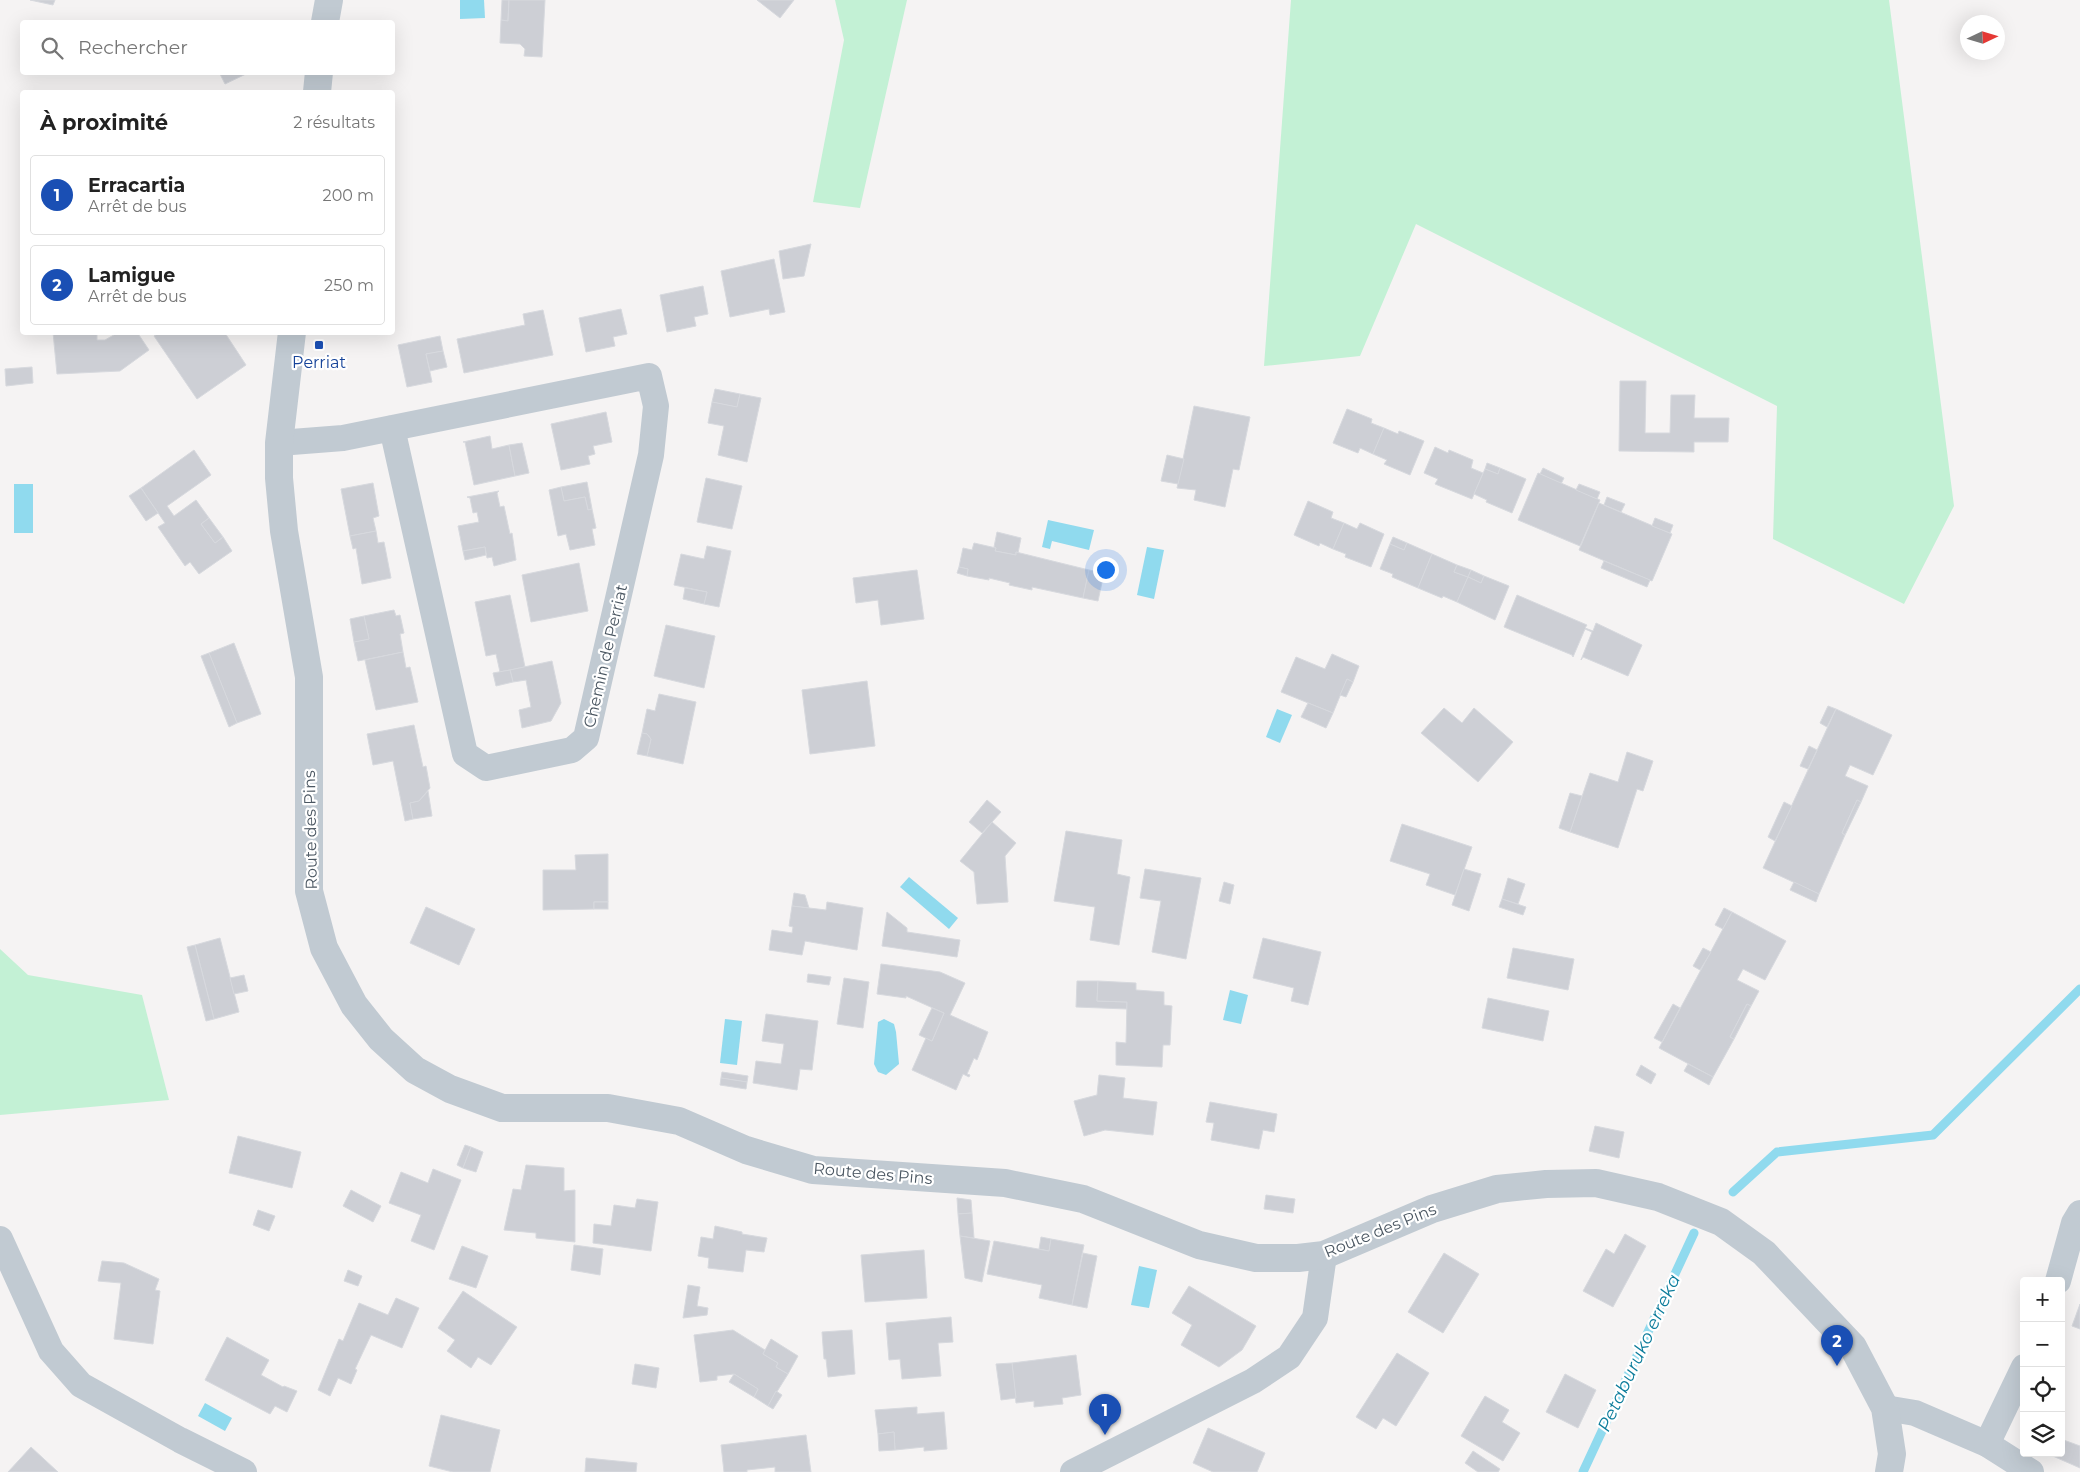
<!DOCTYPE html>
<html lang="fr">
<meta charset="utf-8">
<style>
:root{--surface:#fff;--page:#f2f2f2;--text:#222;--muted:#767676;--line:#e0e0e0;--accent:#db2777}
body{margin:0;font-family:Montserrat,sans-serif;background:var(--page);color:var(--text)}
.controls{position:absolute;right:15px;bottom:15px;display:grid;overflow:hidden;border-radius:5px;box-shadow:0 5px 20px #0002}
.controls button{width:45px;height:45px;display:grid;place-items:center;padding:0;border:0;border-bottom:1px solid var(--line);background:var(--surface);color:var(--text);font:25px sans-serif}
.compass{position:absolute;left:1960px;top:15px;width:45px;height:45px;border-radius:50%;background:var(--surface);box-shadow:0 5px 20px #0002;rotate:86deg}
.you{position:absolute;left:1105px;top:569px;width:18px;height:18px;margin:-12px;border:4px solid #fff;border-radius:50%;background:#1a73e8;box-shadow:0 0 0 8px #1a73e833}
.badge{display:grid;place-items:center;width:32px;height:32px;border-radius:50%;background:var(--accent);color:#fff;font-size:16px;font-weight:700}
.pin{position:absolute;translate:-50% -41px;filter:drop-shadow(0 1px 2px #0008)}
.pin::after{content:'';position:absolute;top:26px;width:18px;height:15px;background:inherit;clip-path:polygon(0 0,100% 0,50% 100%)}
.list{margin:0;padding:0;list-style:none}
h2{display:flex;justify-content:space-between;align-items:center;height:65px;margin:0;padding:0 20px;font-size:21px}
h2 small{font-size:16px;font-weight:400;color:var(--muted)}
.list li{display:grid;grid-template-columns:32px 1fr auto;gap:15px;align-items:center;box-sizing:border-box;height:80px;margin:0 10px 10px;padding:0 10px;border:1px solid var(--line);border-radius:5px}
.list b{display:block;font-size:19px;white-space:nowrap}
.list p{margin:0;font-size:16px;white-space:nowrap;color:var(--muted)}
.list em{font-size:16px;font-style:normal;color:var(--muted)}
.icon{flex:none;width:28px;height:28px;fill:none;stroke:currentColor;stroke-width:2;stroke-linecap:round;stroke-linejoin:round}
.map{position:relative;flex:none;width:2080px;height:1472px;overflow:hidden}
.search{position:absolute;background:var(--surface);box-shadow:0 5px 20px #0002;left:20px;top:20px;width:375px;height:55px;display:flex;align-items:center;gap:12px;box-sizing:border-box;padding:0 18px;border-radius:5px;color:var(--muted);font-size:19px}
.panel{position:absolute;background:var(--surface);box-shadow:0 5px 20px #0002;left:20px;top:90px;width:375px;height:245px;border-radius:5px}
.map>svg:first-child{display:block}
.green{fill:#c3f1d5}
.water{fill:#90daee}
.lines{fill:none;stroke-linecap:round;stroke-linejoin:round}
.stream{stroke:#90daee;stroke-width:9}
.building{fill:#cdcfd5;stroke:#d7d9de}
.minor{stroke:#c1cad2;stroke-width:26}
.tertiary{stroke:#c1cad2;stroke-width:28}
.transit-dot{fill:#1a4fb4;stroke:#fff;stroke-width:2}
.labels{text-anchor:middle;stroke-width:4.5;stroke-linejoin:round;paint-order:stroke}
.transit-label{font-size:16px;fill:#164399;stroke:#fff}
.street-label{font-size:16px;fill:#4a5661;stroke:#fff}
.water-label{font-size:18px;font-style:italic;fill:#0c7c9b;stroke:#fff}
</style>
<div class="map">
<svg width="2080" height="1472" viewBox="0 0 2080 1472">
<rect width="100%" height="100%" fill="#f5f3f3"/>
<g class="green">
<path d="M 835,0 L 907,0 L 860,208 L 813,202 L 844,40 Z"/>
<path d="M 1291,0 L 1889,0 L 1954,506 L 1904,604 L 1773,539 L 1777,406 L 1416,224 L 1360,356 L 1264,366 Z"/>
<path d="M 0,949 L 28,975 L 142,995 L 169,1100 L 0,1115 Z"/>
</g>
<g class="water">
<path d="M 460,0 L 484,0 L 485,18 L 460,19 Z"/>
<rect x="14" y="484" width="19" height="49"/>
<path d="M 1048,520 L 1094,530 L 1089,550 L 1052,541 L 1050,549 L 1042,547 Z"/>
<path d="M 1147,547 L 1164,550 L 1154,599 L 1137,595 Z"/>
<path d="M 1277,709 L 1292,715 L 1280,743 L 1266,737 Z"/>
<path d="M 909,877 L 958,918 L 949,929 L 900,887 Z"/>
<path d="M 1230,990 L 1248,995 L 1241,1024 L 1223,1020 Z"/>
<path d="M 725,1019 L 742,1021 L 737,1065 L 720,1063 Z"/>
<path d="M 884,1019 L 894,1024 L 896,1032 L 899,1064 L 886,1075 L 878,1072 L 874,1064 L 878,1022 Z"/>
<path d="M 1139,1266 L 1157,1270 L 1149,1308 L 1131,1305 Z"/>
<path d="M 205,1403 L 232,1418 L 225,1431 L 198,1416 Z"/>
</g>
<g class="lines">
<g class="stream">
<path d="M 1733,1192 L 1777,1152 L 1933,1135 L 2080,989"/>
<path d="M 1583,1472 L 1694,1233"/>
</g>
</g>
<g class="building">
<path d="M 30,0 L 55,0 L 53,5 Z"/>
<path d="M 502,0 L 509,0 L 508,21 L 501,20 Z"/>
<path d="M 509,0 L 545,0 L 542,57 L 524,56 L 525,49 L 520,44 L 500,43 L 501,20 L 508,21 Z"/>
<path d="M 757,0 L 794,0 L 780,18 Z"/>
<path d="M 219,72 L 256,72 L 248,73 L 225,84 Z"/>
<path d="M 811,244 L 804,276 L 783,279 L 779,251 Z"/>
<path d="M 774,259 L 785,312 L 770,315 L 769,309 L 730,317 L 721,271 Z"/>
<path d="M 703,286 L 708,314 L 694,317 L 696,326 L 667,332 L 660,295 Z"/>
<path d="M 621,309 L 627,334 L 613,337 L 615,346 L 586,352 L 579,318 Z"/>
<path d="M 543,310 L 553,355 L 464,373 L 457,339 L 525,325 L 523,314 Z"/>
<path d="M 53,332 L 97,332 L 97,340 L 105,340 L 119,332 L 137,332 L 149,350 L 120,371 L 57,374 Z"/>
<path d="M 160,332 L 225,333 L 246,365 L 197,399 L 154,336 Z"/>
<path d="M 440,336 L 443,351 L 426,354 L 432,382 L 407,387 L 398,345 Z"/>
<path d="M 443,351 L 447,367 L 430,371 L 426,354 Z"/>
<path d="M 32,367 L 33,383 L 6,386 L 5,369 Z"/>
<path d="M 1620,381 L 1646,381 L 1645,433 L 1670,433 L 1671,395 L 1695,395 L 1694,418 L 1729,418 L 1728,442 L 1694,442 L 1694,452 L 1619,451 Z"/>
<path d="M 715,389 L 740,394 L 737,407 L 712,402 Z"/>
<path d="M 740,394 L 761,398 L 747,462 L 718,455 L 724,426 L 708,423 L 712,402 L 737,407 Z"/>
<path d="M 1194,406 L 1250,417 L 1239,470 L 1233,469 L 1225,507 L 1194,500 L 1196,490 L 1177,488 Z"/>
<path d="M 1347,409 L 1372,419 L 1371,423 L 1384,428 L 1373,454 L 1360,448 L 1358,453 L 1333,443 Z"/>
<path d="M 606,412 L 612,442 L 593,446 L 595,454 L 588,456 L 590,464 L 561,470 L 551,424 Z"/>
<path d="M 1384,428 L 1398,434 L 1399,431 L 1424,441 L 1410,475 L 1384,464 L 1387,460 L 1373,454 Z"/>
<path d="M 490,436 L 492,449 L 509,445 L 515,476 L 474,485 L 465,442 L 463,442 Z"/>
<path d="M 522,443 L 529,473 L 515,476 L 509,445 Z"/>
<path d="M 1435,447 L 1448,453 L 1449,450 L 1473,460 L 1471,468 L 1483,473 L 1472,499 L 1435,484 L 1438,479 L 1424,473 Z"/>
<path d="M 194,450 L 211,475 L 167,506 L 174,516 L 196,500 L 209,518 L 201,524 L 215,543 L 223,537 L 232,551 L 199,574 L 190,562 L 185,566 L 158,527 L 165,523 L 141,488 Z"/>
<path d="M 1167,455 L 1184,459 L 1178,484 L 1161,481 Z"/>
<path d="M 1487,463 L 1500,468 L 1498,474 L 1485,469 Z"/>
<path d="M 1500,468 L 1526,479 L 1512,513 L 1486,502 L 1487,500 L 1474,494 L 1485,469 L 1498,474 Z"/>
<path d="M 1543,468 L 1564,478 L 1561,484 L 1540,474 Z"/>
<path d="M 1538,473 L 1600,500 L 1580,546 L 1518,520 Z"/>
<path d="M 706,478 L 742,486 L 732,529 L 697,522 Z"/>
<path d="M 587,482 L 592,509 L 588,510 L 585,497 L 564,501 L 561,487 Z"/>
<path d="M 373,483 L 379,516 L 373,518 L 376,531 L 350,536 L 341,489 Z"/>
<path d="M 1579,484 L 1600,492 L 1597,499 L 1576,490 Z"/>
<path d="M 561,487 L 564,501 L 585,497 L 588,510 L 592,509 L 596,528 L 592,529 L 595,545 L 570,550 L 566,534 L 558,536 L 549,490 Z"/>
<path d="M 141,488 L 158,513 L 146,521 L 129,496 Z"/>
<path d="M 499,491 L 497,493 L 500,507 L 504,506 L 510,534 L 512,533 L 516,560 L 494,566 L 492,557 L 487,558 L 485,547 L 463,551 L 458,526 L 479,522 L 477,512 L 473,513 L 470,498 L 467,497 Z"/>
<path d="M 1607,497 L 1625,504 L 1621,512 L 1604,505 Z"/>
<path d="M 1308,501 L 1333,512 L 1331,518 L 1344,523 L 1333,549 L 1320,543 L 1319,546 L 1294,535 Z"/>
<path d="M 1599,503 L 1672,534 L 1652,581 L 1579,550 Z"/>
<path d="M 209,518 L 223,537 L 215,543 L 201,524 Z"/>
<path d="M 1655,518 L 1673,525 L 1670,533 L 1652,526 Z"/>
<path d="M 1344,523 L 1357,529 L 1360,523 L 1384,534 L 1371,567 L 1345,557 L 1346,554 L 1333,549 Z"/>
<path d="M 376,531 L 378,543 L 384,542 L 391,578 L 362,584 L 356,548 L 353,549 L 350,536 Z"/>
<path d="M 997,532 L 1021,538 L 1018,553 L 1016,552 L 1016,555 L 995,551 L 996,548 L 994,547 Z"/>
<path d="M 1393,537 L 1407,543 L 1404,550 L 1390,544 Z"/>
<path d="M 974,543 L 996,548 L 995,551 L 1016,555 L 1016,552 L 1089,570 L 1083,598 L 1032,587 L 1032,590 L 1009,585 L 1010,583 L 989,578 L 989,580 L 967,576 L 968,569 L 959,567 L 963,548 L 972,550 Z"/>
<path d="M 1407,543 L 1432,554 L 1418,588 L 1392,577 L 1393,574 L 1380,569 L 1390,544 L 1404,550 Z"/>
<path d="M 707,546 L 731,551 L 719,607 L 704,604 L 707,592 L 674,585 L 681,554 L 704,559 Z"/>
<path d="M 485,547 L 486,555 L 465,560 L 463,551 Z"/>
<path d="M 1432,554 L 1457,565 L 1454,572 L 1468,577 L 1457,602 L 1443,596 L 1442,598 L 1418,588 Z"/>
<path d="M 1604,561 L 1650,580 L 1647,587 L 1601,568 Z"/>
<path d="M 579,563 L 588,611 L 531,622 L 522,575 Z"/>
<path d="M 1457,565 L 1471,570 L 1468,577 L 1454,572 Z"/>
<path d="M 959,567 L 968,569 L 967,576 L 957,573 Z"/>
<path d="M 917,570 L 924,619 L 881,625 L 878,600 L 856,603 L 853,578 Z"/>
<path d="M 1089,570 L 1104,573 L 1098,601 L 1083,598 Z"/>
<path d="M 1471,570 L 1484,576 L 1481,583 L 1468,577 Z"/>
<path d="M 1484,576 L 1509,586 L 1495,620 L 1457,602 L 1468,577 L 1481,583 Z"/>
<path d="M 685,588 L 707,592 L 704,604 L 683,599 Z"/>
<path d="M 510,595 L 525,667 L 500,672 L 496,654 L 486,656 L 475,602 Z"/>
<path d="M 1517,595 L 1587,625 L 1585,628 L 1593,631 L 1596,623 L 1642,645 L 1628,676 L 1583,657 L 1581,660 L 1592,632 L 1585,629 L 1573,657 L 1572,655 L 1504,627 Z"/>
<path d="M 394,610 L 396,616 L 400,615 L 404,633 L 400,634 L 403,652 L 358,661 L 354,642 L 369,639 L 364,616 Z"/>
<path d="M 364,616 L 369,639 L 354,642 L 350,619 Z"/>
<path d="M 666,625 L 715,636 L 704,688 L 654,676 Z"/>
<path d="M 234,643 L 261,714 L 237,723 L 209,653 Z"/>
<path d="M 403,652 L 406,668 L 410,667 L 418,702 L 376,710 L 365,660 Z"/>
<path d="M 209,653 L 237,723 L 229,727 L 201,656 Z"/>
<path d="M 1332,654 L 1359,666 L 1353,682 L 1347,679 L 1333,713 L 1281,692 L 1296,657 L 1325,669 Z"/>
<path d="M 552,661 L 561,703 L 551,721 L 522,728 L 519,710 L 531,707 L 526,680 L 513,682 L 510,670 Z"/>
<path d="M 510,670 L 513,682 L 496,686 L 493,673 Z"/>
<path d="M 1347,679 L 1353,682 L 1346,697 L 1340,695 Z"/>
<path d="M 867,681 L 875,746 L 810,754 L 802,690 Z"/>
<path d="M 659,694 L 696,702 L 683,764 L 647,756 L 651,739 L 647,734 L 642,733 L 647,709 L 655,711 Z"/>
<path d="M 1308,703 L 1333,713 L 1326,728 L 1301,717 Z"/>
<path d="M 1828,706 L 1836,709 L 1827,727 L 1820,723 Z"/>
<path d="M 1444,708 L 1462,723 L 1474,708 L 1513,742 L 1478,782 L 1421,733 Z"/>
<path d="M 1836,709 L 1892,735 L 1873,775 L 1850,765 L 1845,776 L 1868,786 L 1861,802 L 1857,800 L 1842,833 L 1845,835 L 1819,894 L 1763,868 Z"/>
<path d="M 414,725 L 423,767 L 426,766 L 430,788 L 419,801 L 410,803 L 413,819 L 405,821 L 393,761 L 373,765 L 367,734 Z"/>
<path d="M 642,733 L 647,734 L 651,739 L 647,756 L 637,754 Z"/>
<path d="M 1809,746 L 1817,750 L 1808,769 L 1800,766 Z"/>
<path d="M 1627,752 L 1653,761 L 1643,791 L 1637,789 L 1618,848 L 1570,832 L 1590,773 L 1618,782 Z"/>
<path d="M 428,791 L 432,816 L 413,819 L 410,803 L 419,801 Z"/>
<path d="M 1570,793 L 1582,796 L 1570,832 L 1559,828 Z"/>
<path d="M 987,800 L 1001,812 L 982,833 L 969,822 Z"/>
<path d="M 1857,800 L 1861,802 L 1845,835 L 1842,833 Z"/>
<path d="M 1784,802 L 1792,806 L 1775,841 L 1768,837 Z"/>
<path d="M 992,822 L 1016,843 L 1005,856 L 1008,902 L 977,904 L 974,872 L 960,861 Z"/>
<path d="M 1402,824 L 1472,847 L 1455,895 L 1426,885 L 1430,874 L 1390,861 Z"/>
<path d="M 1066,831 L 1122,840 L 1117,874 L 1130,877 L 1119,945 L 1090,940 L 1095,907 L 1054,901 Z"/>
<path d="M 608,854 L 608,902 L 594,902 L 594,909 L 543,910 L 543,870 L 576,870 L 575,855 Z"/>
<path d="M 1145,869 L 1201,878 L 1186,959 L 1152,952 L 1161,901 L 1140,898 Z"/>
<path d="M 1464,869 L 1481,874 L 1469,911 L 1452,905 Z"/>
<path d="M 1508,878 L 1525,884 L 1518,904 L 1502,899 Z"/>
<path d="M 1224,882 L 1234,885 L 1230,904 L 1219,901 Z"/>
<path d="M 1794,882 L 1819,894 L 1816,902 L 1790,890 Z"/>
<path d="M 794,893 L 805,895 L 809,908 L 792,906 Z"/>
<path d="M 1502,899 L 1526,907 L 1523,915 L 1499,907 Z"/>
<rect x="594" y="902" width="14" height="7"/>
<path d="M 827,902 L 863,908 L 857,950 L 805,941 L 802,955 L 769,950 L 772,930 L 792,933 L 793,927 L 789,926 L 792,906 L 826,910 Z"/>
<path d="M 426,907 L 475,929 L 459,965 L 410,943 Z"/>
<path d="M 1724,908 L 1732,912 L 1723,929 L 1715,925 Z"/>
<path d="M 887,912 L 907,928 L 907,932 L 960,940 L 957,957 L 882,946 Z"/>
<path d="M 1732,912 L 1786,941 L 1765,980 L 1743,969 L 1737,980 L 1759,991 L 1751,1006 L 1747,1004 L 1730,1037 L 1734,1039 L 1713,1077 L 1659,1048 Z"/>
<path d="M 220,938 L 239,1012 L 214,1019 L 195,945 Z"/>
<path d="M 1263,938 L 1321,952 L 1308,1005 L 1291,1001 L 1294,988 L 1253,978 Z"/>
<path d="M 195,945 L 214,1019 L 206,1021 L 187,947 Z"/>
<path d="M 1513,948 L 1574,959 L 1568,990 L 1507,978 Z"/>
<path d="M 1703,948 L 1711,952 L 1700,970 L 1693,966 Z"/>
<path d="M 881,964 L 940,972 L 965,983 L 950,1015 L 988,1032 L 977,1060 L 974,1058 L 967,1074 L 970,1075 L 969,1077 L 963,1074 L 956,1090 L 912,1070 L 926,1038 L 932,1041 L 944,1013 L 906,996 L 906,998 L 877,994 Z"/>
<path d="M 808,974 L 831,977 L 829,985 L 807,982 Z"/>
<path d="M 244,975 L 248,991 L 234,994 L 230,978 Z"/>
<path d="M 844,978 L 869,982 L 863,1028 L 837,1024 Z"/>
<path d="M 1077,981 L 1098,981 L 1097,1001 L 1127,1002 L 1127,1009 L 1076,1007 Z"/>
<path d="M 1098,981 L 1136,983 L 1136,990 L 1164,992 L 1164,1005 L 1172,1006 L 1170,1045 L 1163,1045 L 1162,1067 L 1116,1065 L 1116,1042 L 1126,1043 L 1127,1002 L 1097,1001 Z"/>
<path d="M 1488,998 L 1549,1011 L 1543,1041 L 1482,1028 Z"/>
<path d="M 1673,1004 L 1680,1008 L 1662,1042 L 1654,1038 Z"/>
<path d="M 1747,1004 L 1751,1006 L 1734,1039 L 1730,1037 Z"/>
<path d="M 932,1008 L 944,1013 L 932,1041 L 919,1035 Z"/>
<path d="M 766,1014 L 818,1021 L 812,1070 L 800,1069 L 797,1090 L 753,1083 L 756,1061 L 781,1064 L 784,1044 L 762,1041 Z"/>
<path d="M 1688,1064 L 1713,1077 L 1709,1085 L 1684,1071 Z"/>
<path d="M 1641,1065 L 1656,1074 L 1651,1084 L 1636,1075 Z"/>
<path d="M 722,1072 L 748,1076 L 747,1082 L 721,1078 Z"/>
<path d="M 1099,1075 L 1125,1078 L 1123,1098 L 1157,1102 L 1153,1135 L 1105,1130 L 1084,1136 L 1074,1101 L 1097,1095 Z"/>
<path d="M 721,1078 L 747,1082 L 746,1089 L 720,1085 Z"/>
<path d="M 1210,1102 L 1277,1114 L 1274,1132 L 1263,1130 L 1259,1149 L 1211,1140 L 1214,1123 L 1206,1122 Z"/>
<path d="M 1595,1126 L 1624,1132 L 1619,1158 L 1589,1151 Z"/>
<path d="M 238,1136 L 301,1152 L 292,1188 L 229,1173 Z"/>
<path d="M 465,1145 L 471,1147 L 463,1168 L 457,1165 Z"/>
<path d="M 471,1147 L 483,1152 L 476,1172 L 463,1168 Z"/>
<path d="M 526,1165 L 564,1168 L 564,1191 L 575,1190 L 575,1242 L 536,1238 L 536,1233 L 504,1230 L 513,1189 L 521,1190 Z"/>
<path d="M 433,1169 L 461,1180 L 434,1250 L 411,1241 L 421,1215 L 389,1203 L 401,1172 L 428,1183 Z"/>
<path d="M 351,1190 L 381,1206 L 373,1222 L 343,1206 Z"/>
<path d="M 1266,1195 L 1295,1199 L 1293,1213 L 1264,1209 Z"/>
<path d="M 957,1198 L 971,1200 L 972,1213 L 958,1214 Z"/>
<path d="M 637,1199 L 658,1202 L 651,1251 L 593,1243 L 594,1224 L 611,1226 L 614,1205 L 635,1208 Z"/>
<path d="M 258,1210 L 275,1216 L 269,1231 L 253,1225 Z"/>
<path d="M 972,1213 L 974,1238 L 960,1236 L 958,1214 Z"/>
<path d="M 715,1226 L 742,1232 L 742,1234 L 767,1238 L 764,1252 L 746,1250 L 743,1272 L 708,1268 L 709,1258 L 698,1256 L 701,1237 L 713,1239 Z"/>
<path d="M 1625,1234 L 1646,1246 L 1613,1307 L 1583,1291 L 1606,1249 L 1614,1254 Z"/>
<path d="M 960,1236 L 990,1241 L 982,1282 L 965,1278 Z"/>
<path d="M 1041,1237 L 1051,1239 L 1049,1251 L 1039,1249 Z"/>
<path d="M 1051,1239 L 1084,1245 L 1072,1305 L 1039,1298 L 1042,1285 L 987,1274 L 994,1241 L 1049,1251 Z"/>
<path d="M 574,1245 L 603,1249 L 600,1275 L 571,1270 Z"/>
<path d="M 462,1246 L 488,1256 L 476,1288 L 449,1279 Z"/>
<path d="M 924,1250 L 927,1298 L 865,1302 L 861,1255 Z"/>
<path d="M 1083,1253 L 1097,1256 L 1087,1308 L 1072,1305 Z"/>
<path d="M 1444,1253 L 1479,1274 L 1443,1333 L 1408,1312 Z"/>
<path d="M 102,1261 L 124,1263 L 159,1279 L 155,1290 L 160,1291 L 153,1344 L 114,1339 L 121,1283 L 98,1281 Z"/>
<path d="M 348,1270 L 362,1276 L 358,1286 L 344,1281 Z"/>
<path d="M 688,1285 L 700,1287 L 697,1306 L 708,1308 L 707,1315 L 683,1318 Z"/>
<path d="M 1189,1286 L 1256,1326 L 1242,1350 L 1219,1367 L 1181,1345 L 1192,1325 L 1172,1313 Z"/>
<path d="M 463,1291 L 517,1327 L 491,1365 L 478,1357 L 471,1368 L 447,1351 L 455,1340 L 438,1328 Z"/>
<path d="M 396,1298 L 419,1308 L 402,1348 L 371,1335 L 355,1369 L 357,1370 L 351,1384 L 338,1378 L 330,1396 L 318,1390 L 339,1339 L 343,1341 L 359,1303 L 388,1315 Z"/>
<path d="M 2080,1304 L 2080,1329 L 2072,1326 Z"/>
<path d="M 951,1317 L 953,1342 L 938,1343 L 941,1376 L 902,1379 L 900,1359 L 889,1360 L 886,1323 Z"/>
<path d="M 733,1330 L 765,1350 L 763,1354 L 778,1363 L 776,1367 L 788,1374 L 768,1406 L 754,1397 L 758,1389 L 734,1374 L 717,1376 L 717,1380 L 700,1382 L 694,1335 Z"/>
<path d="M 852,1330 L 855,1374 L 828,1377 L 826,1359 L 824,1359 L 822,1332 Z"/>
<path d="M 227,1337 L 269,1360 L 261,1375 L 283,1387 L 284,1386 L 297,1391 L 287,1412 L 275,1406 L 270,1414 L 205,1380 Z"/>
<path d="M 771,1339 L 798,1356 L 788,1374 L 776,1367 L 778,1363 L 763,1354 Z"/>
<path d="M 1397,1353 L 1429,1373 L 1396,1426 L 1383,1418 L 1376,1429 L 1356,1417 Z"/>
<path d="M 1076,1355 L 1081,1395 L 1062,1398 L 1063,1404 L 1034,1407 L 1034,1401 L 1016,1403 L 1012,1363 Z"/>
<path d="M 1012,1363 L 1016,1398 L 1001,1400 L 996,1364 Z"/>
<path d="M 635,1364 L 659,1368 L 656,1388 L 632,1384 Z"/>
<path d="M 734,1374 L 758,1389 L 754,1397 L 729,1382 Z"/>
<path d="M 1565,1374 L 1596,1390 L 1578,1428 L 1546,1412 Z"/>
<path d="M 776,1391 L 782,1395 L 773,1409 L 768,1406 Z"/>
<path d="M 1485,1396 L 1509,1410 L 1502,1422 L 1520,1433 L 1503,1461 L 1461,1436 Z"/>
<path d="M 917,1407 L 917,1414 L 944,1412 L 947,1449 L 924,1451 L 924,1447 L 895,1450 L 894,1432 L 878,1434 L 875,1410 Z"/>
<path d="M 441,1415 L 500,1430 L 490,1472 L 453,1472 L 429,1466 Z"/>
<path d="M 1208,1428 L 1265,1453 L 1257,1472 L 1213,1472 L 1193,1463 Z"/>
<path d="M 894,1432 L 895,1450 L 879,1451 L 878,1434 Z"/>
<path d="M 806,1435 L 811,1472 L 775,1472 L 775,1467 L 747,1470 L 747,1472 L 724,1472 L 721,1445 Z"/>
<path d="M 2061,1439 L 2080,1446 L 2080,1468 L 2046,1453 L 2061,1453 Z"/>
<path d="M 31,1447 L 58,1472 L 8,1472 Z"/>
<path d="M 1473,1451 L 1500,1469 L 1498,1472 L 1478,1472 L 1465,1463 Z"/>
<path d="M 586,1458 L 637,1463 L 636,1472 L 585,1472 Z"/>
</g>
<g class="lines">
<g class="minor">
<path d="M 279,443 L 343,438 L 649,376 L 656,406 L 651,455 L 586,738 L 572,750 L 486,768 L 465,754 L 392,428"/>
<path d="M 0,1239 L 51,1351 L 81,1385 L 180,1440 L 244,1472"/>
<path d="M 2058,1281 L 2074,1223 L 2080,1213"/>
<path d="M 1885,1408 L 1915,1413 L 1987,1444 L 2031,1472"/>
<path d="M 1987,1444 L 2024,1367"/>
<path d="M 1073,1472 L 1253,1381 L 1289,1357 L 1315,1318 L 1324,1255"/>
</g>
<g class="tertiary">
<path d="M 325,22 L 329,0"/>
<path d="M 317,92 L 319,72"/>
<path d="M 292,332 L 279,443 L 279,478 L 284,531 L 309,677 L 309,891 L 324,948 L 354,1005 L 381,1039 L 415,1070 L 450,1089 L 502,1108 L 608,1108 L 679,1121 L 746,1150 L 813,1170 L 1005,1183 L 1083,1199 L 1199,1245 L 1256,1258 L 1298,1258 L 1324,1255 L 1432,1209 L 1497,1189 L 1546,1184 L 1596,1183 L 1658,1197 L 1721,1222 L 1764,1253 L 1853,1347 L 1885,1408 L 1892,1454 L 1889,1472"/>
</g>
</g>
<rect class="transit-dot" x="314" y="340" width="10" height="10" rx="2.5"/>
<g class="labels">
<g class="transit-label">
<text x="319" y="368">Perriat</text>
</g>
<g class="street-label">
<text transform="translate(605 656) rotate(-77)" y="6">Chemin de Perriat</text>
<text transform="translate(310 830) rotate(-91)" y="6">Route des Pins</text>
<text transform="translate(873 1173) rotate(5)" y="6">Route des Pins</text>
<text transform="translate(1380 1230) rotate(-22)" y="6">Route des Pins</text>
</g>
<g class="water-label">
<text transform="translate(1639 1353) rotate(-65)" y="6">Petaburuko erreka</text>
</g>
</g>
</svg>
<div class="controls">
<button>+</button>
<button>−</button>
<button><svg class="icon" aria-label="locate" viewBox="0 0 24 24"><circle cx="12" cy="12" r="6"/><path d="M12 2v4M12 18v4M2 12h4M18 12h4"/></svg></button>
<button><svg class="icon" aria-label="layers" viewBox="0 0 24 24"><path d="M12 4l9 5-9 5-9-5zM3 14l9 5 9-5"/></svg></button>
</div>
<svg class="compass" viewBox="-18 -18 36 36"><path d="M0-13l5 13h-10z" fill="#e53935"/><path d="M0 13l5-13h-10z" fill="#767676"/></svg>
<div class="you"></div>
<div class="pin badge" style="left:1105px;top:1435px;background:#1a4fb4">1</div>
<div class="pin badge" style="left:1837px;top:1366px;background:#1a4fb4">2</div>
<div class="search"><svg class="icon" aria-label="search" viewBox="0 0 24 24"><circle cx="10" cy="10" r="6"/><path d="M15 15l6 6"/></svg>Rechercher</div>
<section class="panel">
<h2>À proximité<small>2 résultats</small></h2>
<ul class="list">
<li><span class="badge" style="background:#1a4fb4">1</span><div><b>Erracartia</b><p>Arrêt de bus</p></div><em>200 m</em></li>
<li><span class="badge" style="background:#1a4fb4">2</span><div><b>Lamigue</b><p>Arrêt de bus</p></div><em>250 m</em></li>
</ul>
</section>
</div>
